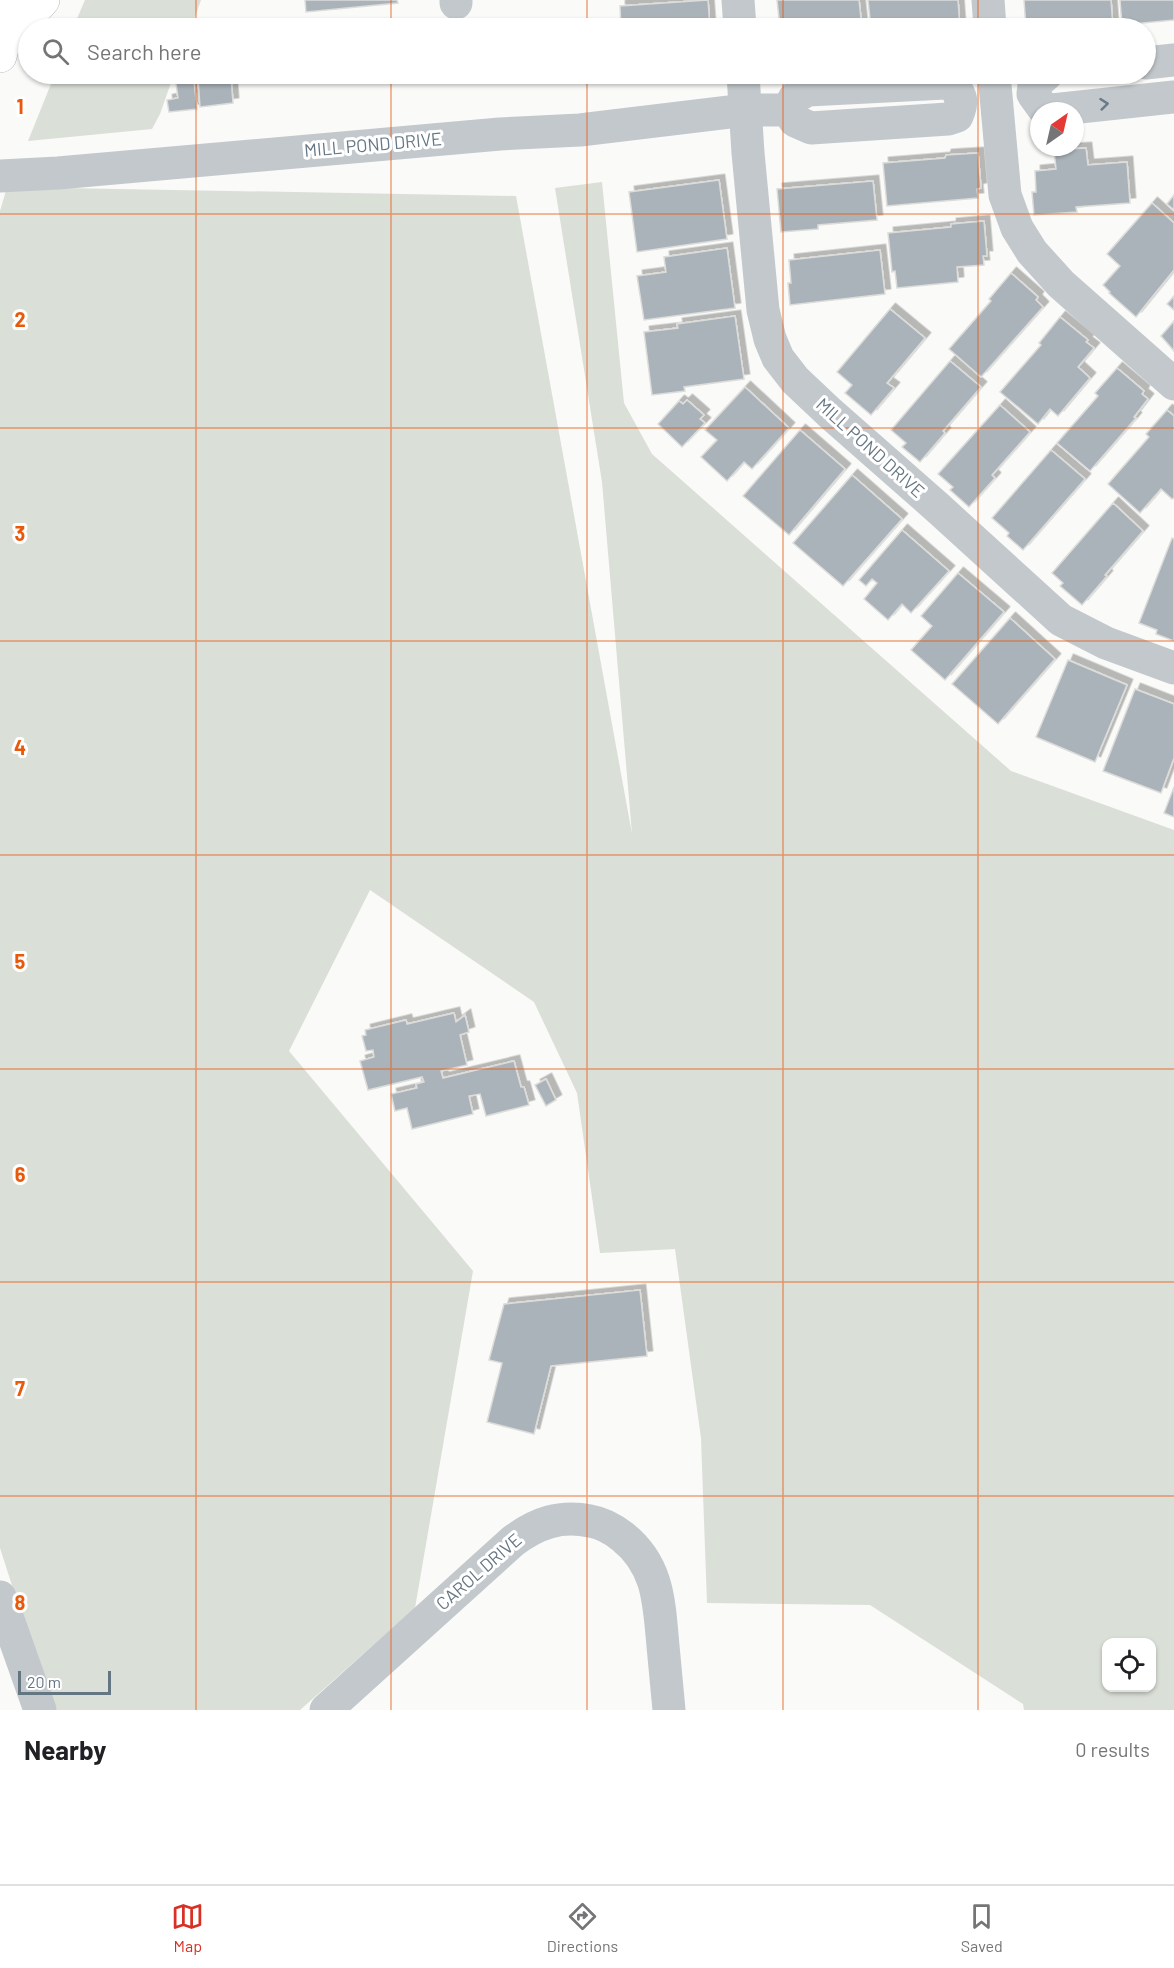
<!DOCTYPE html>
<style>
:root{--surface:#fff;--page:#f6f6f6;--text:#202124;--muted:#757577;--line:#e0e0e0;--accent:#d93025}
body{margin:0;font-family:Barlow,sans-serif;background:var(--page);color:var(--text)}
.controls{position:absolute;right:18px;bottom:18px;display:grid;overflow:hidden;border-radius:12px;box-shadow:0 2px 4px #0004}
.controls button{width:54px;height:54px;display:grid;place-items:center;padding:0;border:0;border-bottom:2px solid var(--line);background:var(--surface);color:var(--text);font:30px sans-serif}
.compass{position:absolute;left:1030px;top:102px;width:54px;height:54px;border-radius:50%;background:var(--surface);box-shadow:0 2px 4px #0004;rotate:34deg}
.scale{position:absolute;left:18px;bottom:15px;width:93px;box-sizing:border-box;padding-left:6px;border:3px solid #657683;border-top:0;font-size:16px;line-height:21px;white-space:nowrap;color:#657683;-webkit-text-stroke:4px #fff;paint-order:stroke}
.list{margin:0;padding:0;list-style:none}
h2{display:flex;justify-content:space-between;align-items:center;height:78px;margin:0;padding:0 24px;font-size:26px}
h2 small{font-size:20px;font-weight:400;color:var(--muted)}
.icon{flex:none;width:33px;height:33px;fill:none;stroke:currentColor;stroke-width:2;stroke-linecap:round;stroke-linejoin:round}
.map{position:relative;flex:none;width:1174px;height:1710px;overflow:hidden}
.search{position:absolute;background:var(--surface);box-shadow:0 2px 4px #0004;left:18px;right:18px;top:18px;height:66px;display:flex;align-items:center;gap:15px;box-sizing:border-box;padding:0 21px;border-radius:33px;color:var(--muted);font-size:22px}
.sheet{height:174px;background:var(--surface)}
nav{display:flex;justify-content:space-around;align-items:center;box-sizing:border-box;height:84px;border-top:2px solid var(--line);background:var(--surface);font-size:16px;color:var(--muted)}
nav a{display:grid;justify-items:center;gap:3px}
nav .on{color:var(--accent)}
.map>svg:first-child{display:block}
.green{fill:#dadfd7;fill-rule:evenodd}
.building{fill:#aab3b9;stroke:#dcdcda;stroke-width:1.5;filter:url(#shadow)}
.lines{fill:none;stroke-linecap:round;stroke-linejoin:round}
.highway-casing{stroke:#b4b9bd;stroke-width:34}
.minor{stroke:#c3c8cc;stroke-width:33}
.highway{stroke:#fff;stroke-width:33}
.oneway{stroke:#6a7a87}
.grid{fill:none;stroke:#e8590c;stroke-width:1.5;stroke-opacity:0.55}
.labels{text-anchor:middle;stroke-width:6;stroke-linejoin:round;paint-order:stroke}
.street-label{font-size:18px;fill:#657683;stroke:#fff}
.grid-label{font-size:20px;text-anchor:middle;font-weight:bold;fill:#e8590c;stroke:#fff;stroke-width:6;stroke-linejoin:round;paint-order:stroke}
</style>
<div class="map">
<svg width="1174" height="1710" viewBox="0 0 1174 1710">
<defs>
<filter id="shadow"><feDropShadow dx="5.5" dy="-5.5" stdDeviation="0" flood-color="#0004"/></filter>
</defs>
<rect width="100%" height="100%" fill="#fafaf8"/>
<g class="green">
<path d="M 85,0 L 201,0 L 191,28 L 73,28 Z"/>
<path d="M 55,74 L 174,74 L 160,114 L 152,129 L 28,141 Z"/>
<path d="M 602,182 L 624,403 L 652,454 L 1011,771 L 1174,830 L 1174,1710 L 1024,1710 L 1023,1704 L 870,1605 L 707,1603 L 701,1438 L 675,1249 L 600,1253 L 577,1093 L 534,1002 L 370,890 L 289,1051 L 473,1271 L 415,1608 L 300,1710 L 52,1710 L 0,1548 L 0,211 L 7,187 L 516,196 L 632,834 L 602,482 L 555,188 ZM 1106,1642 L 1152,1642 L 1152,1688 L 1106,1688 Z"/>
</g>
<g class="building">
<path d="M 305,0 L 397,0 L 398,3 L 306,12 Z"/>
<path d="M 708,0 L 710,28 L 621,28 L 620,6 Z"/>
<path d="M 777,0 L 859,0 L 862,28 L 780,28 Z"/>
<path d="M 868,0 L 958,0 L 960,28 L 871,28 Z"/>
<path d="M 1024,0 L 1111,0 L 1113,28 L 1026,28 Z"/>
<path d="M 1120,0 L 1174,0 L 1174,20 L 1122,25 Z"/>
<path d="M 231,76 L 233,103 L 200,107 L 198,79 Z"/>
<path d="M 194,81 L 197,109 L 169,112 L 167,100 L 178,98 L 176,83 Z"/>
<path d="M 1086,148 L 1088,165 L 1127,162 L 1130,203 L 1076,207 L 1077,212 L 1034,215 L 1032,192 L 1036,192 L 1035,171 L 1056,169 L 1054,150 Z"/>
<path d="M 978,153 L 981,188 L 977,189 L 978,198 L 887,206 L 883,163 L 945,158 L 946,155 Z"/>
<path d="M 719,180 L 727,239 L 637,252 L 629,192 Z"/>
<path d="M 873,181 L 877,220 L 818,225 L 818,229 L 781,232 L 777,189 Z"/>
<path d="M 1174,195 L 1174,210 L 1167,204 Z"/>
<path d="M 1152,203 L 1174,223 L 1174,270 L 1136,317 L 1109,293 L 1110,292 L 1103,285 L 1120,266 L 1107,254 Z"/>
<path d="M 984,221 L 987,256 L 983,256 L 984,265 L 957,267 L 958,282 L 897,288 L 895,271 L 892,272 L 888,233 L 951,227 L 951,224 Z"/>
<path d="M 727,248 L 735,308 L 644,320 L 637,276 L 666,272 L 664,257 Z"/>
<path d="M 880,250 L 885,294 L 790,305 L 788,283 L 791,283 L 789,260 Z"/>
<path d="M 1011,273 L 1038,297 L 1036,300 L 1043,307 L 981,377 L 949,349 L 991,301 L 989,299 Z"/>
<path d="M 1174,296 L 1174,310 L 1167,304 Z"/>
<path d="M 890,309 L 925,338 L 887,383 L 894,388 L 871,415 L 845,393 L 852,385 L 837,372 Z"/>
<path d="M 735,316 L 744,379 L 684,387 L 685,391 L 652,395 L 644,332 L 678,328 L 677,324 Z"/>
<path d="M 1060,317 L 1088,340 L 1086,342 L 1094,348 L 1078,367 L 1090,378 L 1058,416 L 1050,409 L 1038,424 L 1000,392 L 1041,345 L 1039,343 Z"/>
<path d="M 1174,321 L 1174,351 L 1161,336 Z"/>
<path d="M 950,361 L 981,387 L 943,431 L 945,433 L 920,462 L 902,447 L 906,443 L 891,430 Z"/>
<path d="M 1117,368 L 1144,391 L 1142,394 L 1148,399 L 1134,417 L 1136,418 L 1090,471 L 1057,443 L 1098,396 L 1095,393 Z"/>
<path d="M 745,387 L 789,428 L 752,469 L 744,462 L 727,481 L 701,457 L 717,440 L 705,430 Z"/>
<path d="M 687,400 L 704,415 L 700,419 L 705,423 L 682,447 L 658,424 L 679,401 L 683,404 Z"/>
<path d="M 1000,405 L 1030,432 L 992,475 L 995,478 L 969,507 L 950,490 L 953,487 L 938,474 Z"/>
<path d="M 1167,410 L 1174,416 L 1174,498 L 1172,499 L 1161,489 L 1140,513 L 1108,484 L 1149,437 L 1146,434 Z"/>
<path d="M 800,430 L 845,469 L 789,535 L 743,496 Z"/>
<path d="M 1051,450 L 1085,479 L 1023,550 L 1007,536 L 1009,533 L 992,518 Z"/>
<path d="M 852,475 L 902,519 L 843,586 L 793,543 Z"/>
<path d="M 1113,503 L 1143,531 L 1105,575 L 1107,576 L 1082,605 L 1060,586 L 1063,583 L 1052,573 Z"/>
<path d="M 902,530 L 949,571 L 911,613 L 902,604 L 888,620 L 864,599 L 877,583 L 872,579 L 866,586 L 859,580 Z"/>
<path d="M 1172,538 L 1174,539 L 1174,641 L 1156,634 L 1157,630 L 1139,623 Z"/>
<path d="M 958,573 L 1004,612 L 945,680 L 911,650 L 932,626 L 921,616 Z"/>
<path d="M 1010,618 L 1055,659 L 998,724 L 952,684 Z"/>
<path d="M 1068,660 L 1127,685 L 1095,762 L 1036,737 Z"/>
<path d="M 1135,689 L 1174,704 L 1174,758 L 1161,793 L 1103,771 Z"/>
<path d="M 1174,787 L 1174,817 L 1164,813 Z"/>
<path d="M 454,1013 L 456,1022 L 465,1015 L 469,1032 L 460,1035 L 467,1065 L 441,1071 L 443,1078 L 514,1061 L 521,1087 L 524,1087 L 529,1105 L 486,1116 L 480,1094 L 469,1096 L 473,1114 L 412,1129 L 407,1108 L 395,1111 L 391,1094 L 417,1088 L 416,1084 L 424,1082 L 422,1077 L 368,1090 L 360,1061 L 374,1057 L 373,1050 L 366,1051 L 362,1036 L 366,1035 L 365,1030 L 406,1020 L 407,1024 Z"/>
<path d="M 546,1079 L 556,1100 L 546,1106 L 535,1085 Z"/>
<path d="M 640,1290 L 647,1356 L 551,1366 L 534,1434 L 487,1422 L 502,1363 L 489,1360 L 504,1304 Z"/>
</g>
<g class="lines">
<g class="highway-casing">
<g id="highway">
<path d="M 9,37 L 43,0"/>
<path d="M 0,56 L 16,0"/>
</g>
</g>
<g class="minor">
<path d="M 456,0 L 456,3"/>
<path d="M 738,0 L 740,28"/>
<path d="M 988,0 L 990,28"/>
<path d="M 1146,63 L 1174,60"/>
<path d="M 743,74 L 748,153 L 763,310 L 770,339 L 778,358 L 795,380 L 830,413 L 938,508 L 1061,620 L 1106,643 L 1174,668"/>
<path d="M 994,74 L 1005,195 L 1017,228 L 1032,252 L 1061,284 L 1174,384"/>
<path d="M 1047,74 L 1034,85 L 1033,94 L 1043,108 L 1052,110 L 1174,97"/>
<path d="M 945,83 L 953,85 C 962,96 963,103 957,116 L 948,119 L 811,128 L 795,121 L 788,110 L 795,97 L 808,90 Z"/>
<path d="M 0,176 L 58,173 L 500,134 L 580,130 L 746,110 L 788,110"/>
<path d="M 0,1597 L 40,1710"/>
<path d="M 326,1710 L 513,1541 C 537,1523 560,1515 590,1521 C 602,1523 613,1529 623,1537 C 659,1566 659,1603 663,1646 C 665,1667 667,1689 669,1710"/>
</g>
<use href="#highway" class="highway"/>
</g>
<defs><path id="oneway-chevron" d="M-2-3.5L2.5 0L-2 3.5" fill="none" stroke-width="1.6" stroke-linecap="round" stroke-linejoin="round" transform="scale(1.5)"/></defs>
<use class="oneway" href="#oneway-chevron" transform="translate(1104 104) rotate(-6)"/>
<path class="grid" d="M 196,0 L 196,28M 391,0 L 391,28M 587,0 L 587,28M 783,0 L 783,28M 978,0 L 978,28M 196,74 L 196,1710M 391,74 L 391,1710M 587,74 L 587,1710M 783,74 L 783,1710M 978,74 L 978,1710M 0,214 L 1174,214M 0,428 L 1174,428M 0,641 L 1174,641M 0,855 L 1174,855M 0,1069 L 1174,1069M 0,1282 L 1174,1282M 0,1496 L 1174,1496"/>
<g class="labels">
<g class="street-label">
<text transform="translate(373 145) rotate(-5)" y="6">MILL POND DRIVE</text>
<text transform="translate(870 448) rotate(42)" y="6">MILL POND DRIVE</text>
<text transform="translate(479 1572) rotate(-41)" y="6">CAROL DRIVE</text>
</g>
</g>
<g class="grid-label">
<text x="20" y="114">1</text>
<text x="20" y="327">2</text>
<text x="20" y="541">3</text>
<text x="20" y="755">4</text>
<text x="20" y="969">5</text>
<text x="20" y="1182">6</text>
<text x="20" y="1396">7</text>
<text x="20" y="1610">8</text>
</g>
</svg>
<div class="controls">
<button><svg class="icon" aria-label="locate" viewBox="0 0 24 24"><circle cx="12" cy="12" r="6"/><path d="M12 2v4M12 18v4M2 12h4M18 12h4"/></svg></button>
</div>
<svg class="compass" viewBox="-18 -18 36 36"><path d="M0-13l5 13h-10z" fill="#e53935"/><path d="M0 13l5-13h-10z" fill="#757577"/></svg>
<div class="scale">20 m</div>
<div class="search"><svg class="icon" aria-label="search" viewBox="0 0 24 24"><circle cx="10" cy="10" r="6"/><path d="M15 15l6 6"/></svg>Search here</div>
</div>
<section class="sheet">
<h2>Nearby<small>0 results</small></h2>
<ul class="list">
</ul>
</section>
<nav>
<a class="on"><svg class="icon" aria-label="map" viewBox="0 0 24 24"><path d="M3 6l6-2 6 2 6-2v14l-6 2-6-2-6 2zM9 4v14M15 6v14"/></svg>Map</a>
<a><svg class="icon" aria-label="directions" viewBox="0 0 24 24"><path d="M12 3l9 9-9 9-9-9zM9 14v-3h6M13 9l2 2-2 2"/></svg>Directions</a>
<a><svg class="icon" aria-label="saved" viewBox="0 0 24 24"><path d="M7 4h10v16l-5-4-5 4z"/></svg>Saved</a>
</nav>
